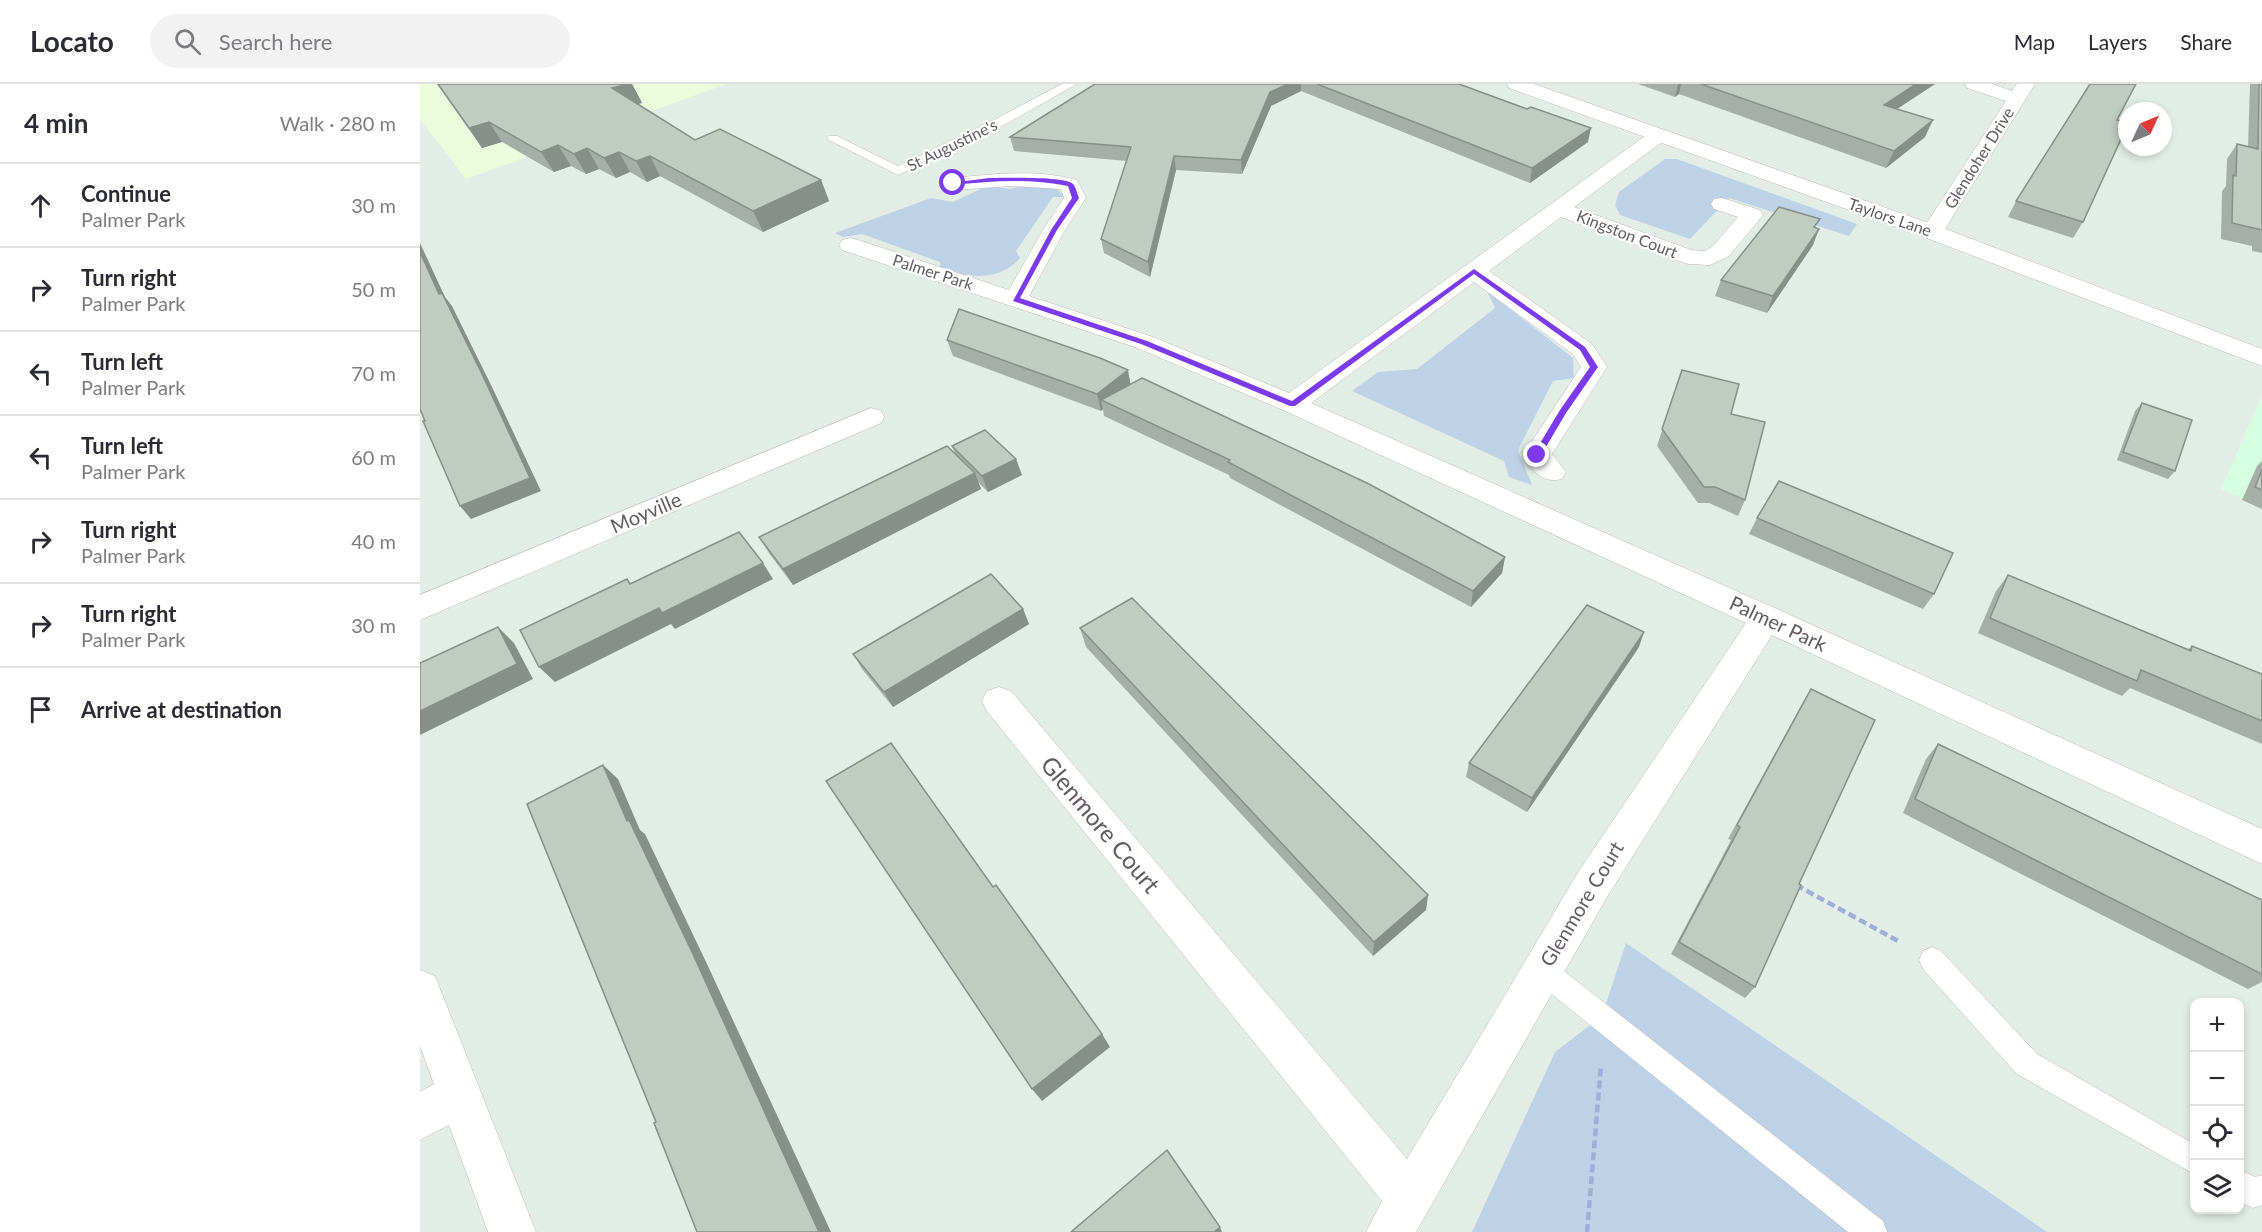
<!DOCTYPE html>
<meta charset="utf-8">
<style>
:root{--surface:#fff;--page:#f2f2f3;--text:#2b2b33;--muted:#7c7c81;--line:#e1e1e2}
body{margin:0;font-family:Lato,sans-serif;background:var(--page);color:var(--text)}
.controls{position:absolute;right:18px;bottom:18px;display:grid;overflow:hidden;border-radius:12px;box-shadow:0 3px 9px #0003}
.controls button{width:54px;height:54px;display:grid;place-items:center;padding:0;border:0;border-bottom:2px solid var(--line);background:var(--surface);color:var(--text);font:30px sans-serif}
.compass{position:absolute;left:1698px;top:18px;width:54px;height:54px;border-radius:50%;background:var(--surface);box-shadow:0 3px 9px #0003;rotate:46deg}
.stop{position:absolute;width:18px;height:18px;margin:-14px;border:4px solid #7c3aed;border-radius:50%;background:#fff}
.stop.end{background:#7c3aed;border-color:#fff;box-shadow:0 2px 6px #0008}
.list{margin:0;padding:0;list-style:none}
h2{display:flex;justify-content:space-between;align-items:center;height:78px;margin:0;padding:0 24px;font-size:26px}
h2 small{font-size:20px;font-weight:400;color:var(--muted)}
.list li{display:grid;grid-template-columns:39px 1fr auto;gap:18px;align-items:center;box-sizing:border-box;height:84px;padding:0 24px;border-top:2px solid var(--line)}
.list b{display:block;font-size:22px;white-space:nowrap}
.list p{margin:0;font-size:20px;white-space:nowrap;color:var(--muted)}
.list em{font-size:20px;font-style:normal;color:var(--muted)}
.icon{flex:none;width:33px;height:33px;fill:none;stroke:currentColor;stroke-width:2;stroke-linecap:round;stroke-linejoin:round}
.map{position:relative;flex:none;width:1842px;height:1148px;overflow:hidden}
header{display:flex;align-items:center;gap:36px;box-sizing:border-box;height:84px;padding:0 30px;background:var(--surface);border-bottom:2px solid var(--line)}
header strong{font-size:28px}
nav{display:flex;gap:33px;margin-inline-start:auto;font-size:21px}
.search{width:420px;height:54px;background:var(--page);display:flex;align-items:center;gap:15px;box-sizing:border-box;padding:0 21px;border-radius:33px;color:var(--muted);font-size:22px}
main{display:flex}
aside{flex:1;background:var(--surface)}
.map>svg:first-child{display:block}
.commercial{fill:#d6ffe0}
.medical{fill:#eafcdc}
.green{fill:#bdd2e7}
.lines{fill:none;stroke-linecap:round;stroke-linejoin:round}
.lane-casing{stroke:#bfb7be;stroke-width:1}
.street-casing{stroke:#bfb7be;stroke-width:1}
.secondary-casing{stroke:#c1b7c0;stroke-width:1}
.path{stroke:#9faed9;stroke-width:4.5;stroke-dasharray:8 4;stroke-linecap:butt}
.lane{fill:#fff;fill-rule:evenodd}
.street{fill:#fff;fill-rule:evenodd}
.secondary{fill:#fff;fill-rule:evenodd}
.wall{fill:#a5afa7}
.shaded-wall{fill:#868f88}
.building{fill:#c0ccc2;stroke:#868f88;stroke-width:1.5}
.route{fill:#7c3aed}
.labels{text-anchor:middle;stroke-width:4.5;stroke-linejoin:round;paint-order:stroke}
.far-street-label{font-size:16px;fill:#635a63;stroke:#fff}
.street-label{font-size:20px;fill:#635a63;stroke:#fff}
.near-street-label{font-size:24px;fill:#635a63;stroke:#fff}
</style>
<header>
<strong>Locato</strong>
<div class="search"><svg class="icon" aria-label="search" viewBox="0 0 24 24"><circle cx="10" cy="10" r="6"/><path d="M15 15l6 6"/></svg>Search here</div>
<nav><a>Map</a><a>Layers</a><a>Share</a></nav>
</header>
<main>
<aside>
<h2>4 min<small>Walk · 280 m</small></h2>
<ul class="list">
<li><svg class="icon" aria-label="ahead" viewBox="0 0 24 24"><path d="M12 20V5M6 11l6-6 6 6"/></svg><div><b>Continue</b><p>Palmer Park</p></div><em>30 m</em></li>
<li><svg class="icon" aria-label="right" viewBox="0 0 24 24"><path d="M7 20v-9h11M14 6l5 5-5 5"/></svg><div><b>Turn right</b><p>Palmer Park</p></div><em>50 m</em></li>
<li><svg class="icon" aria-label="left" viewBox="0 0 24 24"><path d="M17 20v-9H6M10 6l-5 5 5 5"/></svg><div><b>Turn left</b><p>Palmer Park</p></div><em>70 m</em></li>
<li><svg class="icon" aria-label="left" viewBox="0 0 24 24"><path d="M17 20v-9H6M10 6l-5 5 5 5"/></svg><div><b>Turn left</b><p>Palmer Park</p></div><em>60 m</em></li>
<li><svg class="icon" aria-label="right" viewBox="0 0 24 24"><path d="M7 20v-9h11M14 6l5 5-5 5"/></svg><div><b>Turn right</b><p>Palmer Park</p></div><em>40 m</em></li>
<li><svg class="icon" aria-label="right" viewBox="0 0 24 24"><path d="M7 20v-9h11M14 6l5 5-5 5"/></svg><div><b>Turn right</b><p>Palmer Park</p></div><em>30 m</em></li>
<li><svg class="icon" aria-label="arrive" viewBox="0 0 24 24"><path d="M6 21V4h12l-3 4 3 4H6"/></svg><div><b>Arrive at destination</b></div></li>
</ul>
</aside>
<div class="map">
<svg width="1842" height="1148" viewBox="0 0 1842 1148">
<rect width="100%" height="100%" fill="#e2eee5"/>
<path class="commercial" d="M 1842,312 L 1842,422 L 1801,405 Z"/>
<path class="medical" d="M 0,0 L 306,0 L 46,95 L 0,35 Z"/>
<g class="green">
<path d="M 1245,75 L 1257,75 L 1437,140 L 1429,152 L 1309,114 L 1270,155 L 1200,131 L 1195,121 L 1199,108 Z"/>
<path d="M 612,99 C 626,101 636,99 643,113 L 633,113 L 596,167 L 600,174 C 579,198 548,193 520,187 L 520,178 L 442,150 L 423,153 L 415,149 L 511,114 L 533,118 L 567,102 L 591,105 Z"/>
<path d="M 1067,207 L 1153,274 L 1154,294 L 1133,297 L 1098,366 L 1112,401 L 1089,393 L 1084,377 L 932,307 L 958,288 L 997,285 L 1075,224 Z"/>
<path d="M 1206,859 L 1627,1148 L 1052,1148 L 1135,968 L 1182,932 Z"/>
</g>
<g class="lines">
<g class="lane-casing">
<g id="lane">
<path d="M 642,0 L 657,0 L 582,42 L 478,91 L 407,55 L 409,52 L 417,52 L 478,82 L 574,36 Z"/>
<path d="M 1512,863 L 1521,867 L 1617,970 L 1774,1060 L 1774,1090 L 1597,990 L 1503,885 L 1499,876 L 1503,867 Z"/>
<path d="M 1122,873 L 1131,877 L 1463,1137 L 1467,1148 L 1428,1148 L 1113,895 L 1109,886 L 1113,877 Z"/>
<path d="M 1820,1086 L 1835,1093 L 1842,1091 L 1842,1121 L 1833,1124 L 1820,1118 Z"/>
</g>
</g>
<g class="street-casing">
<g id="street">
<path d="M 1545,0 L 1572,0 L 1592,7 L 1597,0 L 1615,0 L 1523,148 L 1520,153 L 1512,155 L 1504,153 L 1501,148 L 1586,17 L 1547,4 Z"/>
<path d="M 1239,45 L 1246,47 L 1249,51 L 1246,55 L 1154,123 L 1271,166 L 1285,167 L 1293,162 L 1318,133 L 1294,125 L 1291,120 L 1294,115 L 1302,114 L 1340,126 L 1343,131 L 1309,172 L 1290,181 L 1268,180 L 1141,133 L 1069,187 L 1172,260 L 1187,283 L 1132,370 L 1146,388 L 1142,395 C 1122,400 1113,387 1103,371 L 1161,283 L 1153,270 L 1054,198 L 891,319 L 1357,525 L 1842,745 L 1842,780 L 1352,551 L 1187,813 L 996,1148 L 946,1148 L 962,1117 L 567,627 L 562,617 L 567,607 L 579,603 L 591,607 L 987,1075 L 1159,787 L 1326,539 L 863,326 L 715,263 L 422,166 L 419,161 L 422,156 L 430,154 L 438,156 L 589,206 L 623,146 L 644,114 L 641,105 L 592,102 L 533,106 L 526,104 L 523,100 L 526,96 L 533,94 C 574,90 617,85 657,96 L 666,114 L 645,146 L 609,212 L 733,253 L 869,309 L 1232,47 Z"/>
<path d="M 451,324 L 461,327 L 464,333 L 461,339 L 0,536 L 0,511 Z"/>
<path d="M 0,886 L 15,892 L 116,1148 L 68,1148 L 29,1041 L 0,1056 L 0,1008 L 14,1000 L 0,962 Z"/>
</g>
</g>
<g class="secondary-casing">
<path id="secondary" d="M 1087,0 L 1114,0 L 1520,143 L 1842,265 L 1842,282 L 1504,153 L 1089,4 Z"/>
</g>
<g class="path">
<path d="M 1376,801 L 1480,858"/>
<path d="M 1167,1148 L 1181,981"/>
</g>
<use href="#lane" class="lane"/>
<use href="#street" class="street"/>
<use href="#secondary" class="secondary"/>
</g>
<g class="wall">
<path d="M 17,0 L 212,0 L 222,19 L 217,20 L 275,56 L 401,96 L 409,117 L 343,148 L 240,92 L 227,98 L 210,88 L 196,94 L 179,85 L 166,90 L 151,82 L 134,88 L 82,58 L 62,64 Z"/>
<path d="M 675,0 L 1039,0 L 1168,58 L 1110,99 L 881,7 L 851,22 L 822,90 L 756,86 L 730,193 L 684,169 L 681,155 L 707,77 L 594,67 L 590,53 Z"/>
<path d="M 1218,0 L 1515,0 L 1477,25 L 1505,53 L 1466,84 L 1259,10 L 1255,13 Z"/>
<path d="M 1830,0 L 1842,0 L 1842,169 L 1832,167 L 1832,162 L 1801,155 L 1802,107 L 1806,102 L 1807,75 L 1817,60 L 1828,63 Z"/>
<path d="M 1596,117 L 1663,138 L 1653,154 L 1588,133 Z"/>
<path d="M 1396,144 L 1393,161 L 1347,229 L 1295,212 L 1301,196 Z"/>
<path d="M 527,256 L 711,300 L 1085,473 L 1082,489 L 1051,523 L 810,394 L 809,391 L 684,332 L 683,325 L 681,327 L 533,272 Z"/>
<path d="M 1262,286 L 1311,330 L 1325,416 L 1318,432 L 1289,419 L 1278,419 L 1237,362 Z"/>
<path d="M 1722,319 L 1755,387 L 1748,395 L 1697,376 L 1715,327 Z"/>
<path d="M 532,362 L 602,391 L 568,408 L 558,398 L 561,405 L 373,501 L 349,469 L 339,453 L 535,370 Z"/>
<path d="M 1842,377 L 1842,425 L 1822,416 L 1837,382 Z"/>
<path d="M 1337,434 L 1514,510 L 1503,525 L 1329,450 Z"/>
<path d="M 1588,491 L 1768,565 L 1772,562 L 1842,590 L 1842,660 L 1710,604 L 1702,612 L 1558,549 L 1576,507 Z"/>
<path d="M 603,525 L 609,540 L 473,623 L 442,585 L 433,570 Z"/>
<path d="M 660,544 L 1008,811 L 1006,826 L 953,872 L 666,563 Z"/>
<path d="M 1219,563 L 1107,728 L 1046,693 L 1049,679 Z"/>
<path d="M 1391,605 L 1379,800 L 1335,903 L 1325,914 L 1251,870 L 1311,756 L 1308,755 L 1382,620 Z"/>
<path d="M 1518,660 L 1842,816 L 1842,898 L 1828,905 L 1605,792 L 1483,729 L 1506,675 Z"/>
</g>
<g class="shaded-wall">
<path d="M 208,0 L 212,0 L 222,19 L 202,24 L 192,4 Z"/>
<path d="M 868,0 L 881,0 L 881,7 L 851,22 L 822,90 L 821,76 L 850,8 Z"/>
<path d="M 1258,0 L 1261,0 L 1259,10 L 1255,13 Z"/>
<path d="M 1496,0 L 1515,0 L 1457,38 L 1464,21 Z"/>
<path d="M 1513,36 L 1505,53 L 1466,84 L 1474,67 Z"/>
<path d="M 69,38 L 82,58 L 62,64 L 49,44 Z"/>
<path d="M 1171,44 L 1168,58 L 1110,99 L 1112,84 Z"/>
<path d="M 138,61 L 151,82 L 134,88 L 121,68 Z"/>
<path d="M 167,64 L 179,85 L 166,90 L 154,70 Z"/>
<path d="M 199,68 L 210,88 L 196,94 L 184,74 Z"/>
<path d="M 230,72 L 240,92 L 227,98 L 216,77 Z"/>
<path d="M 754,72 L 756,86 L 730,193 L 728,178 Z"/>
<path d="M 401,96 L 409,117 L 343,148 L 333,127 Z"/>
<path d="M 1399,145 L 1393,161 L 1347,229 L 1353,212 Z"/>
<path d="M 0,159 L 25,213 L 32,222 L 72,303 L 121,407 L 51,435 L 40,422 L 19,210 L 0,168 Z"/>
<path d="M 708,286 L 711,303 L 681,316 L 683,325 L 681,327 L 677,310 Z"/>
<path d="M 596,375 L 602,391 L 568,408 L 562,392 Z"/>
<path d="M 555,389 L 561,405 L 373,501 L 363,485 Z"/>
<path d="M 1085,473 L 1082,489 L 1051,523 L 1053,507 Z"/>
<path d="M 343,479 L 353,495 L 255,545 L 251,540 L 135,598 L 119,583 L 239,524 Z"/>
<path d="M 603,525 L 609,540 L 473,623 L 464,608 Z"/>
<path d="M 78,543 L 94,559 L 113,595 L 0,651 L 0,627 Z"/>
<path d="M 1224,548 L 1219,563 L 1107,728 L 1112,714 Z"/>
<path d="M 183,681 L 198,695 L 220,746 L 225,750 L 287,880 L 411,1148 L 399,1148 L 207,737 Z"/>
<path d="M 1008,811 L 1006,826 L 953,872 L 954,858 Z"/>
<path d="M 682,950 L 690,963 L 622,1017 L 612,1005 Z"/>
<path d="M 800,1143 L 802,1148 L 794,1148 Z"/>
</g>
<g class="building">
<path d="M 18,0 L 208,0 L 192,4 L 275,56 L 300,45 L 401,96 L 333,127 L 230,72 L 216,77 L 199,68 L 184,74 L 167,64 L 154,70 L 138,61 L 121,68 L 69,38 L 49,44 Z"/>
<path d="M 675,0 L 868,0 L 850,8 L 821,76 L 754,72 L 728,178 L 681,155 L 711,63 L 590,53 Z"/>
<path d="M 897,0 L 1039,0 L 1107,25 L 1111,23 L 1171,44 L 1112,84 Z"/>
<path d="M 1281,0 L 1496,0 L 1464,21 L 1513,36 L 1474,67 Z"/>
<path d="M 1670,0 L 1716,0 L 1697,36 L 1707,38 L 1707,42 L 1663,138 L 1596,117 Z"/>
<path d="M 1839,0 L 1842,0 L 1842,146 L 1812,139 L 1813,91 L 1816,92 L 1817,60 L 1838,65 Z"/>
<path d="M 1359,123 L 1400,135 L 1394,143 L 1399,145 L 1353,212 L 1301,196 Z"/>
<path d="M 0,168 L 19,210 L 22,209 L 62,290 L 110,394 L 40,422 L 3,337 L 5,337 L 0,325 Z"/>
<path d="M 539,225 L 680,274 L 708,286 L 677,310 L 527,256 Z"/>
<path d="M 1262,286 L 1319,300 L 1311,330 L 1345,338 L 1325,416 L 1295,403 L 1284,403 L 1242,345 Z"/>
<path d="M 722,294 L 947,399 L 1085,473 L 1053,507 L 808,378 L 810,376 L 681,316 Z"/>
<path d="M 1722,319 L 1772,336 L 1755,387 L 1703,368 Z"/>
<path d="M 565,346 L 596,375 L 562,392 L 532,362 Z"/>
<path d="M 527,362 L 555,389 L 363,485 L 339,453 Z"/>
<path d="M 1842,386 L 1842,406 L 1835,403 Z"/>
<path d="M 1359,397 L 1533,469 L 1514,510 L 1337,434 Z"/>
<path d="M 319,448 L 343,479 L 242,529 L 239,524 L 119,583 L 100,546 L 207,495 L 210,500 Z"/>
<path d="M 571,490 L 603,525 L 464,608 L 433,570 Z"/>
<path d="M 1588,491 L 1771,567 L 1772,562 L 1842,590 L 1842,637 L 1721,586 L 1717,597 L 1570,534 Z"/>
<path d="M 712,514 L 1008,811 L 954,858 L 660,544 Z"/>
<path d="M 1167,521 L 1224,548 L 1112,714 L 1049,679 Z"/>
<path d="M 78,543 L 97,580 L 0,627 L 0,579 Z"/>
<path d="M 1391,605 L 1455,636 L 1379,800 L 1381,801 L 1335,903 L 1259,858 L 1320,743 L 1317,741 Z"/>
<path d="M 471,659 L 573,803 L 576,801 L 682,950 L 612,1005 L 406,697 Z"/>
<path d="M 1518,660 L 1842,816 L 1842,890 L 1621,779 L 1495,715 Z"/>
<path d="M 183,681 L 207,737 L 209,736 L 272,868 L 399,1148 L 277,1148 L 234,1039 L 236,1038 L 107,720 Z"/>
<path d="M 747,1066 L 800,1143 L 794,1148 L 651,1148 Z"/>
</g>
<path class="route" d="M 569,94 C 583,94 646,92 653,100 C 656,103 657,110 659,114 L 637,146 L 600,214 L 727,257 L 872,317 L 1054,185 L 1165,263 L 1178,283 L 1146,329 L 1120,373 L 1114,373 L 1113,371 L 1140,326 L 1170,283 L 1160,266 L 1054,190 L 875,322 L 870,322 L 721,260 L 593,217 L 631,146 L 652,114 L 648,102 C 610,94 571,97 533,101 L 530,99 Z"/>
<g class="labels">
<g class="far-street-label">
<text transform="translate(532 61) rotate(-26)" y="6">St Augustine's</text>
<text transform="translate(1559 74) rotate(-58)" y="6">Glendoher Drive</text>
<text transform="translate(1470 133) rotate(19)" y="6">Taylors Lane</text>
<text transform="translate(1207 150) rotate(21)" y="6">Kingston Court</text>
<text transform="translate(513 188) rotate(18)" y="6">Palmer Park</text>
</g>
<g class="street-label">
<text transform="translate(226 429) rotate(-23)" y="7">Moyville</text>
<text transform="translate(1358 540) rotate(25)" y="7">Palmer Park</text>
<text transform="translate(1162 820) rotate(-59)" y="7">Glenmore Court</text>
</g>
<g class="near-street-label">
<text transform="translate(680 741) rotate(50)" y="8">Glenmore Court</text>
</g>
</g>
</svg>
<div class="controls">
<button>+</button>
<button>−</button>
<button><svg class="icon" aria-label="locate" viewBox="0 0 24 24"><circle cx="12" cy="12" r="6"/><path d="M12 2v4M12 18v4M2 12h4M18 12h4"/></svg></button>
<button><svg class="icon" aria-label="layers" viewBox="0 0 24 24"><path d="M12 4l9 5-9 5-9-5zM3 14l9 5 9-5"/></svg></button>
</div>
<svg class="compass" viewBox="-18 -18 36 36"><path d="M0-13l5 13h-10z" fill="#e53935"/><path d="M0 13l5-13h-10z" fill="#7c7c81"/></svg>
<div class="stop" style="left:533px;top:99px"></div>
<div class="stop end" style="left:1117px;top:371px"></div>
</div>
</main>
